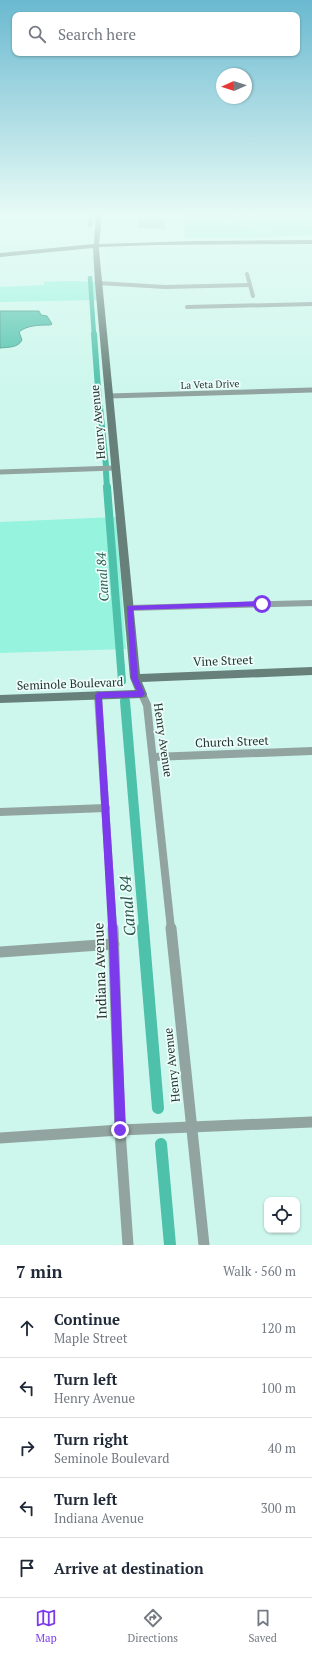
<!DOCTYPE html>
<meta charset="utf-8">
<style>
:root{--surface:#fff;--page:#f6f6f7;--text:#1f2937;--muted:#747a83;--line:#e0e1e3;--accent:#7c3aed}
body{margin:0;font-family:"PT Serif",serif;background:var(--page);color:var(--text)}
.controls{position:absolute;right:12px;bottom:12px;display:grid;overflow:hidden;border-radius:8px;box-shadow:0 1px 3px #0004}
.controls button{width:36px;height:36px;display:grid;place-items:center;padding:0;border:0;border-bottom:1px solid var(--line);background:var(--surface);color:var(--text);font:20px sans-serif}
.compass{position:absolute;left:216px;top:68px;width:36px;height:36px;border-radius:50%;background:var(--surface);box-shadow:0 1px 3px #0004;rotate:267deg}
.stop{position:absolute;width:12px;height:12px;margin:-9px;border:3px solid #7c3aed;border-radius:50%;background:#fff}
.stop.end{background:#7c3aed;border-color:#fff;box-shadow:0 1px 4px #0008}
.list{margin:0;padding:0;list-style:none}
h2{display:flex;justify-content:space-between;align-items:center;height:52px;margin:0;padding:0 16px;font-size:17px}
h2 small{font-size:13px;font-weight:400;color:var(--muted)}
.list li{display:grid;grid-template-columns:26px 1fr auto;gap:12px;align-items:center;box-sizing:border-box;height:60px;padding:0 16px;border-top:1px solid var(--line)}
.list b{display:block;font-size:15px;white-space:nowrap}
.list p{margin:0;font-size:13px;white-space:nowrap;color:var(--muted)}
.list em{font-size:13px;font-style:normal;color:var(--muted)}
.icon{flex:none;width:22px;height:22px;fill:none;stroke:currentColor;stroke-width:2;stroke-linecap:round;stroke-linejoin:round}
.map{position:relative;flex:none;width:312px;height:1245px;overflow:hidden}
.search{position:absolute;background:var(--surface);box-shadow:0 1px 3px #0004;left:12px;right:12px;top:12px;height:44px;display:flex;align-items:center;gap:10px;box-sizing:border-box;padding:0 14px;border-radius:8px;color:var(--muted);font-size:15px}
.sheet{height:352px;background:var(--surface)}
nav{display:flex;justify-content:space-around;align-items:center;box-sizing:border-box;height:56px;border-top:1px solid var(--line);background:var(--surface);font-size:11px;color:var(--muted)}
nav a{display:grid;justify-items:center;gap:2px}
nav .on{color:var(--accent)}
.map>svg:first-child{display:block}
.green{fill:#95f3de}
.water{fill:#4ec1ab;stroke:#419686}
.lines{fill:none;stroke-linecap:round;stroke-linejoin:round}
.canal-far4{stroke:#4ec1ab;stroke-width:4.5}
.canal-far3{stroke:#4ec1ab;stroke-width:6}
.canal-far2{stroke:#4ec1ab;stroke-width:8}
.canal-far1{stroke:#4ec1ab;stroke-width:10}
.canal{stroke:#4ec1ab;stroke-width:12}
.building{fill:#9bc4ba}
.street-far4{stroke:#92a49f;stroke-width:4}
.street-far3{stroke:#92a49f;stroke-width:5}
.street-far2{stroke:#92a49f;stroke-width:6}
.street-far1{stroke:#92a49f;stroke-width:8}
.street{stroke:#92a49f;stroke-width:11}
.secondary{fill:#67807a;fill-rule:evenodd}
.route{fill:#7c3aed}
.labels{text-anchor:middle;stroke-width:3.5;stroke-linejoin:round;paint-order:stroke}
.far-street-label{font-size:10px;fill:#23332f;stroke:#edfefa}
.street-label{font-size:12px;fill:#23332f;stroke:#edfefa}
.water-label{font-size:13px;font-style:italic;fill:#2a5a50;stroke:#edfefa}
.near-street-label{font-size:14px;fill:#23332f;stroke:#edfefa}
.near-water-label{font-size:16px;font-style:italic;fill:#2a5a50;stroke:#edfefa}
</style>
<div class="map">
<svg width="312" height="1245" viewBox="0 0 312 1245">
<rect width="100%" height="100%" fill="#cdf7ec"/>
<g class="green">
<path d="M 182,215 L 208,215 L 209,221 C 216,224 229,224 236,221 L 234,215 L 251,215 C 255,226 254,232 267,232 L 269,236 L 285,237 L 185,238 Z"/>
<path d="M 209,215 L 232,215 L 234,221 L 214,222 L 211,221 Z"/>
<path d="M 253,215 L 312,215 L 312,235 L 270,236 L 268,231 L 260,231 L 258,229 Z"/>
<path d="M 72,281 L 95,282 L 97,300 L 0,302 L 0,287 L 44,285 L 44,282 Z"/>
<path d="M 116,517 L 126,649 L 0,653 L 0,522 Z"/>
</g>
<path class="water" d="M 0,311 L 39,311 L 41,315 L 47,316 L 52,324 L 50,325 C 40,325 27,325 19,332 L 22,340 C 18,348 8,347 0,348 Z"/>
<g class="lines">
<g class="canal-far4">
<path d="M 90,225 L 91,215"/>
<path d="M 90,278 L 94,335"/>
</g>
<g class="canal-far3">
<path d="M 94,334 L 99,402"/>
<path d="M 100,407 L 106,466"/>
<path d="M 106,472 L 107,488"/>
</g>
<path class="canal-far2" d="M 107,487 L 122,681"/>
<path class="canal-far1" d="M 125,701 L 144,929"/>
<g class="canal">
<path d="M 143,928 L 158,1108"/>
<path d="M 161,1144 L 170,1245"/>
</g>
</g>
<path class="building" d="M 138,217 L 164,217 L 165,229 L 139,228 Z"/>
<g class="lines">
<g class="street-far4">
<path d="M 247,274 L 253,296"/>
<path d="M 98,283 L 165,287 L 250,285"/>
<path d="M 187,307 L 312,304"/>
</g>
<g class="street-far3">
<path d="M 109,396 L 312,390"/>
<path d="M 0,472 L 115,468"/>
</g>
<path class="street-far2" d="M 129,608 L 312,603"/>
<g class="street-far1">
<path d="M 142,694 L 147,705 L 171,929"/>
<path d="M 98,695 L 113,929"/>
<path d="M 153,757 L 312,751"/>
<path d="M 0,812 L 106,808"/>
</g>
<g class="street">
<path d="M 113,928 L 120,1130 L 128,1245"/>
<path d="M 171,928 L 204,1245"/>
<path d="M 0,952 L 114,944"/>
<path d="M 0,1138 L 120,1130 L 312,1122"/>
</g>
<path class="secondary" d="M 96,215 L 102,215 L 99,244 L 195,241 L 312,240 L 312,244 L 156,245 L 99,247 L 99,250 L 140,674 L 312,667 L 312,675 L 142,682 L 147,694 L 146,697 L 142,698 L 0,703 L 0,695 L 135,690 L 130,678 L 95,283 L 93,248 L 0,257 L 0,253 L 94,244 Z"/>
</g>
<linearGradient id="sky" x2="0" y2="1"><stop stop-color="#6ab9d0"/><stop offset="0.55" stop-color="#e8fbf6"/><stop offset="1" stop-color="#e8fbf6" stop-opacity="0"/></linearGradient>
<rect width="312" height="390" fill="url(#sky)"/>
<path class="route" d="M 262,601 L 265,604 L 262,606 L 133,610 L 138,678 L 145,694 L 142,697 L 102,698 L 118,944 L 126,1130 L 124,1134 L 120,1136 L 117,1134 L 115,1130 L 109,944 L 95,695 L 98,692 L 137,691 L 131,678 L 127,606 Z"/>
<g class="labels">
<g class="far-street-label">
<text transform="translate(210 384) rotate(-2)" y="4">La Veta Drive</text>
</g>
<g class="street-label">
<text transform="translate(98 422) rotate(-95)" y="4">Henry Avenue</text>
<text transform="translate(223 661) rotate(-2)" y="4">Vine Street</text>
<text transform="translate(70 684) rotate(-2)" y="4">Seminole Boulevard</text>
<text transform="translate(163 740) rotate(82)" y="4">Henry Avenue</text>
<text transform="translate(232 742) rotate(-2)" y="4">Church Street</text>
<text transform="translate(172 1065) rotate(-96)" y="4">Henry Avenue</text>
</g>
<g class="water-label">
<text transform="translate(102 577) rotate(-94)" y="5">Canal 84</text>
</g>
<g class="near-street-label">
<text transform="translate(100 971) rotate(-92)" y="5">Indiana Avenue</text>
</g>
<g class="near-water-label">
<text transform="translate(127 906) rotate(-95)" y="6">Canal 84</text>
</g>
</g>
</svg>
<div class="controls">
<button><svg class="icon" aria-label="locate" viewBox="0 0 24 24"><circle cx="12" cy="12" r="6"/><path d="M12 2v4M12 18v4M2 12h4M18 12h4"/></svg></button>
</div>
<svg class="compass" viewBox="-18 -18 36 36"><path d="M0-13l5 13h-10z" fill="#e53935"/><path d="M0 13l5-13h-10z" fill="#747a83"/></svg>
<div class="stop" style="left:262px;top:604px"></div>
<div class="stop end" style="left:120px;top:1130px"></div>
<div class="search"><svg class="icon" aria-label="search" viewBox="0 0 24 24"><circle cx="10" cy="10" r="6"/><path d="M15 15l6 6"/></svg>Search here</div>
</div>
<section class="sheet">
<h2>7 min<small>Walk · 560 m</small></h2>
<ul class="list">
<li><svg class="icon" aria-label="ahead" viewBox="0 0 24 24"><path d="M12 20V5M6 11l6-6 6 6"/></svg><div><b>Continue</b><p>Maple Street</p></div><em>120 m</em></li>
<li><svg class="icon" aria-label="left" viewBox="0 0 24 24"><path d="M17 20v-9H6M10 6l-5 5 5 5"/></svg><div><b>Turn left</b><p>Henry Avenue</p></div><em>100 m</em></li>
<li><svg class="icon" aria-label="right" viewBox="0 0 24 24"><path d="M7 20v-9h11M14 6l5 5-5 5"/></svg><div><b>Turn right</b><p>Seminole Boulevard</p></div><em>40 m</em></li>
<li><svg class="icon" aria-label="left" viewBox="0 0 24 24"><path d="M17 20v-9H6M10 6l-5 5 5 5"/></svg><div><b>Turn left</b><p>Indiana Avenue</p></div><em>300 m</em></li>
<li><svg class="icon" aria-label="arrive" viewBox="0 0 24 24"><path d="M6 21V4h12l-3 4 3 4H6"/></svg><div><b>Arrive at destination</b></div></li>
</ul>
</section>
<nav>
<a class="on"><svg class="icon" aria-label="map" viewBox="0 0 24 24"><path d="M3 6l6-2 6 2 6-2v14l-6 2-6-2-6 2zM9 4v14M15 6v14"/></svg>Map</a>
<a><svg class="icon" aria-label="directions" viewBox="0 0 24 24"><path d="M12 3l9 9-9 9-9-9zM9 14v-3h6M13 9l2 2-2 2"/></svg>Directions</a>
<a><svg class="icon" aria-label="saved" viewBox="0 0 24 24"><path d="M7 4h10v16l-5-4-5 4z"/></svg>Saved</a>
</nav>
